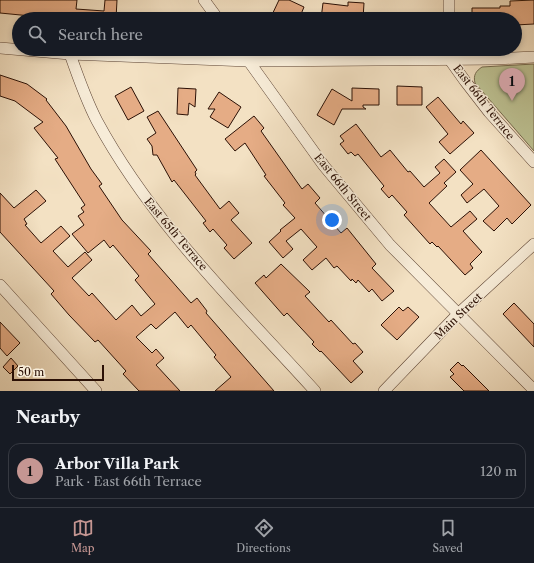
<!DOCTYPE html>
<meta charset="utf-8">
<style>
:root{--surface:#171b24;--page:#20242c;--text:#f1f3f6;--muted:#9ea1a6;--line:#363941;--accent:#c59692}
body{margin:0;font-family:"Libre Caslon Text",serif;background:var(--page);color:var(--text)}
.scale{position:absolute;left:12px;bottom:10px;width:92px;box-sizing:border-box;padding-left:4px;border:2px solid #2b1005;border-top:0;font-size:11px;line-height:14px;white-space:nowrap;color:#2b1005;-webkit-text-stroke:3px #f7ecd8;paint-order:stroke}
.you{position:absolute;left:332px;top:220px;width:14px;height:14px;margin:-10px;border:3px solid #fff;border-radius:50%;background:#1a73e8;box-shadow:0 0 0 6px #1a73e833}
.badge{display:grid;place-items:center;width:26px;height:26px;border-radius:50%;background:var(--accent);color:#111;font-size:13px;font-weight:700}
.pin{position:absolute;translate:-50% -33px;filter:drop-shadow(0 1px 2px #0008)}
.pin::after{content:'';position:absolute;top:21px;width:14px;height:12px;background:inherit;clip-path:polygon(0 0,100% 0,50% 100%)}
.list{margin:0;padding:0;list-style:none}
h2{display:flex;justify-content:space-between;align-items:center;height:52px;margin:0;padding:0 16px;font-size:17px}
h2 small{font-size:13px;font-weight:400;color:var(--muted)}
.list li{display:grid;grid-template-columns:26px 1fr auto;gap:12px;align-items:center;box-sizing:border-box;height:56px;margin:0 8px 8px;padding:0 8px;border:1px solid var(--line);border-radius:12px}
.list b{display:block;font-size:15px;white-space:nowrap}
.list p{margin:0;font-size:13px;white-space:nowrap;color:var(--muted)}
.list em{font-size:13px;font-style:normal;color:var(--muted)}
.icon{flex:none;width:22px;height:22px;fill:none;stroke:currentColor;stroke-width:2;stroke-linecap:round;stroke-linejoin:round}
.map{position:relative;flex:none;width:534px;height:391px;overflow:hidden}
.search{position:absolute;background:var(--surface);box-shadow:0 2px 6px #0003;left:12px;right:12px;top:12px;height:44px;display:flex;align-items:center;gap:10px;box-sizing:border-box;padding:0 14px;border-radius:22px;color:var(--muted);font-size:15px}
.sheet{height:116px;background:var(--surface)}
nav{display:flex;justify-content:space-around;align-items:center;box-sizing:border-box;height:56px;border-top:1px solid var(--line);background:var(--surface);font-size:11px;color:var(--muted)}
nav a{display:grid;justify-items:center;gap:2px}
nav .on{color:var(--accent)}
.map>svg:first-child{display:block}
.green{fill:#bdc293;stroke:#74694c}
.building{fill:#e5ac85;stroke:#2b1005}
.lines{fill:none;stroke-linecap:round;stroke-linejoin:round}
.minor-casing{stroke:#5d4434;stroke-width:12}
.minor{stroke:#f7ecd8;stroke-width:11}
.labels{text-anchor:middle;stroke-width:3;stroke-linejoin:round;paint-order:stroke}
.street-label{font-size:11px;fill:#2b1005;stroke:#f7ecd8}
</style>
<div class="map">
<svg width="534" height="391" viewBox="0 0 534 391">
<rect width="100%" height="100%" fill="#f3e1c3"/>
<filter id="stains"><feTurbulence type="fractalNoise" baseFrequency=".005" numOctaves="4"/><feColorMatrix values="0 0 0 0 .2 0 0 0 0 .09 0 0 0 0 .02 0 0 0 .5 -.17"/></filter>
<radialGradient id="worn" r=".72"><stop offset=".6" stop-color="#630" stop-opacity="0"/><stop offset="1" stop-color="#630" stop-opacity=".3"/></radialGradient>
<path class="green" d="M 534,64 L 534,151 L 475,83 C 473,75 476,71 482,67 Z"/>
<g class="building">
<path d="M 0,0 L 77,0 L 76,9 L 104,11 L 105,0 L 117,0 L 116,19 L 62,19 L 0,13 Z"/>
<path d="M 279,0 L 289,0 L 304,7 L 299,19 L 270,19 Z"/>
<path d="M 534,0 L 534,24 L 515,25 L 515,19 L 472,19 L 472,8 L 500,8 L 500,6 L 510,6 L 510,1 Z"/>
<path d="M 348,2 L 364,3 L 363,19 L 321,19 L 323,3 L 348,6 Z"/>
<path d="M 0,75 L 27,84 L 47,99 L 46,100 L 66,126 L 91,169 L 102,184 L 99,186 L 122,220 L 151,251 L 148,254 L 191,303 L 197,298 L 207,311 L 206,313 L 274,391 L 215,391 L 231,377 L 214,357 L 216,355 L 191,325 L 188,328 L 175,312 L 156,329 L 151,324 L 136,337 L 152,353 L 156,349 L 164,358 L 156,365 L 180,391 L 139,391 L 123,374 L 126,371 L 98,340 L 95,342 L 69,315 L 51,294 L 54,291 L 0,232 L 0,193 L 14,208 L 36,190 L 46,201 L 24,219 L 27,224 L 25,225 L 41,243 L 61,226 L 70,236 L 53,251 L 68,267 L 85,252 L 92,260 L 72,278 L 89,296 L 92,293 L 116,320 L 132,305 L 141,316 L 155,304 L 135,280 L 139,276 L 113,245 L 110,248 L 104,240 L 88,253 L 72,234 L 84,225 L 78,216 L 84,212 L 81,208 L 85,205 L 55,159 L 58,158 L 34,128 L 43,122 L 15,101 L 0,96 Z"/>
<path d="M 397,86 L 422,87 L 422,105 L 397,105 Z"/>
<path d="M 131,87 L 144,111 L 128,120 L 115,96 Z"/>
<path d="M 178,88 L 196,89 L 195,107 L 189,103 L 188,115 L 177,114 Z"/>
<path d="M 352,88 L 379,89 L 379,105 L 363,105 L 363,107 L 366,109 L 342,109 L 334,125 L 317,115 L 332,89 L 352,101 Z"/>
<path d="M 219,92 L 241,107 L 228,128 L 210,117 L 215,109 L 208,109 Z"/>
<path d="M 438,97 L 461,124 L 463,121 L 474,133 L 450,154 L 439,142 L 448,134 L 426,107 Z"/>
<path d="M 158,111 L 197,170 L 195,172 L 196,174 L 195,175 L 220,209 L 229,201 L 239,213 L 231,220 L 252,243 L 234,259 L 224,248 L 227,245 L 213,229 L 210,232 L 203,223 L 206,221 L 174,180 L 172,182 L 157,155 L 153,155 L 152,146 L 147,139 L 156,133 L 147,117 Z"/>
<path d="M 254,116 L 264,128 L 261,131 L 302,189 L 308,184 L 320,198 L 315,203 L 341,233 L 347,228 L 376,264 L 372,268 L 394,291 L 382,301 L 372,289 L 369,292 L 358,280 L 356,283 L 352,279 L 351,281 L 337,266 L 334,268 L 326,258 L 312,270 L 303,260 L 317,247 L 301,229 L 286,241 L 293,249 L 283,258 L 269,242 L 281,231 L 280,230 L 295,218 L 283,205 L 285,203 L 264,176 L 266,175 L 245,143 L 235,151 L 225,139 Z"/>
<path d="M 356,124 L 381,157 L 390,150 L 408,172 L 410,171 L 424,187 L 440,173 L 435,167 L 444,159 L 456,172 L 444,183 L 447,186 L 429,203 L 451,227 L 470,211 L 477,219 L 463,231 L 482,252 L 470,264 L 473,268 L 465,275 L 438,246 L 437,247 L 432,242 L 430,244 L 404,215 L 407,212 L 392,195 L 389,198 L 381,189 L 384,186 L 358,154 L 355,156 L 351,152 L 348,154 L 340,144 L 344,141 L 340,136 Z"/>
<path d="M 481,150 L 531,205 L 512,224 L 507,218 L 494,231 L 483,221 L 499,206 L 484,189 L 467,203 L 461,195 L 473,184 L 460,170 Z"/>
<path d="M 281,264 L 310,292 L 305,296 L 329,322 L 331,320 L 353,344 L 355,343 L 363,352 L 353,361 L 363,372 L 351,383 L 321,351 L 320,352 L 312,344 L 314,342 L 287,313 L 284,316 L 255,283 L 264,275 L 266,278 Z"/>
<path d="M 514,303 L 534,324 L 534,347 L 503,314 Z"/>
<path d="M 399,307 L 403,311 L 408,307 L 419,317 L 397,340 L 381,325 Z"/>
<path d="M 0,322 L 20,343 L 7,356 L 0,348 Z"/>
<path d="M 11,358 L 18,366 L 10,374 L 3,367 Z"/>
<path d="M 458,362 L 462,366 L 463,365 L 489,391 L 464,391 L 450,377 L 454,374 L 450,370 Z"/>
</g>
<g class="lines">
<g class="minor-casing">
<g id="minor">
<path d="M 204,0 L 218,19"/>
<path d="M 449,0 L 449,19"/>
<path d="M 0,48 L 70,54 L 248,61 L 496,59 L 534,57"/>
<path d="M 240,49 L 324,166 L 390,245 L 534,390"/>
<path d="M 450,49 L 450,60 L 465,81 L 489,112 L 534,162"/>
<path d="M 70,54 C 78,77 86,100 97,121 C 152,223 238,306 315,391"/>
<path d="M 0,285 L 96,391"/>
<path d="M 384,391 L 458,314 L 534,244"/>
</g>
</g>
<use href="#minor" class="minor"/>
</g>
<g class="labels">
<g class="street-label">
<text transform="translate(484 102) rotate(52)" y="4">East 66th Terrace</text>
<text transform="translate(343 187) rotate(51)" y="4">East 66th Street</text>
<text transform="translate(176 234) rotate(50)" y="4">East 65th Terrace</text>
<text transform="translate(458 316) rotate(-44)" y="4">Main Street</text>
</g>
</g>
<rect width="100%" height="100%" filter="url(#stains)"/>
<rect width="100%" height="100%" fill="url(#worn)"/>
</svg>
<div class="scale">50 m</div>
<div class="you"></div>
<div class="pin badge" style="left:512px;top:101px">1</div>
<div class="search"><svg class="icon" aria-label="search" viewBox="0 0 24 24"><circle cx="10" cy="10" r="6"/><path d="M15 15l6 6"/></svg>Search here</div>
</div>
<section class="sheet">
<h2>Nearby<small></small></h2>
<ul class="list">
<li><span class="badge">1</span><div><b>Arbor Villa Park</b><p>Park · East 66th Terrace</p></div><em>120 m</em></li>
</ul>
</section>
<nav>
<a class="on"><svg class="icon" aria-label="map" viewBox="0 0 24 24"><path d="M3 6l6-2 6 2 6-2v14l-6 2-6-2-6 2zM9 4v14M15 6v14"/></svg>Map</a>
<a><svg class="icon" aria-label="directions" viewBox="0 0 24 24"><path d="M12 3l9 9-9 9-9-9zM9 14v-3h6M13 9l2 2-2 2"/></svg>Directions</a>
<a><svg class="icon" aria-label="saved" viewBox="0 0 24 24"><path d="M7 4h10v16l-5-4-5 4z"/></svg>Saved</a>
</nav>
